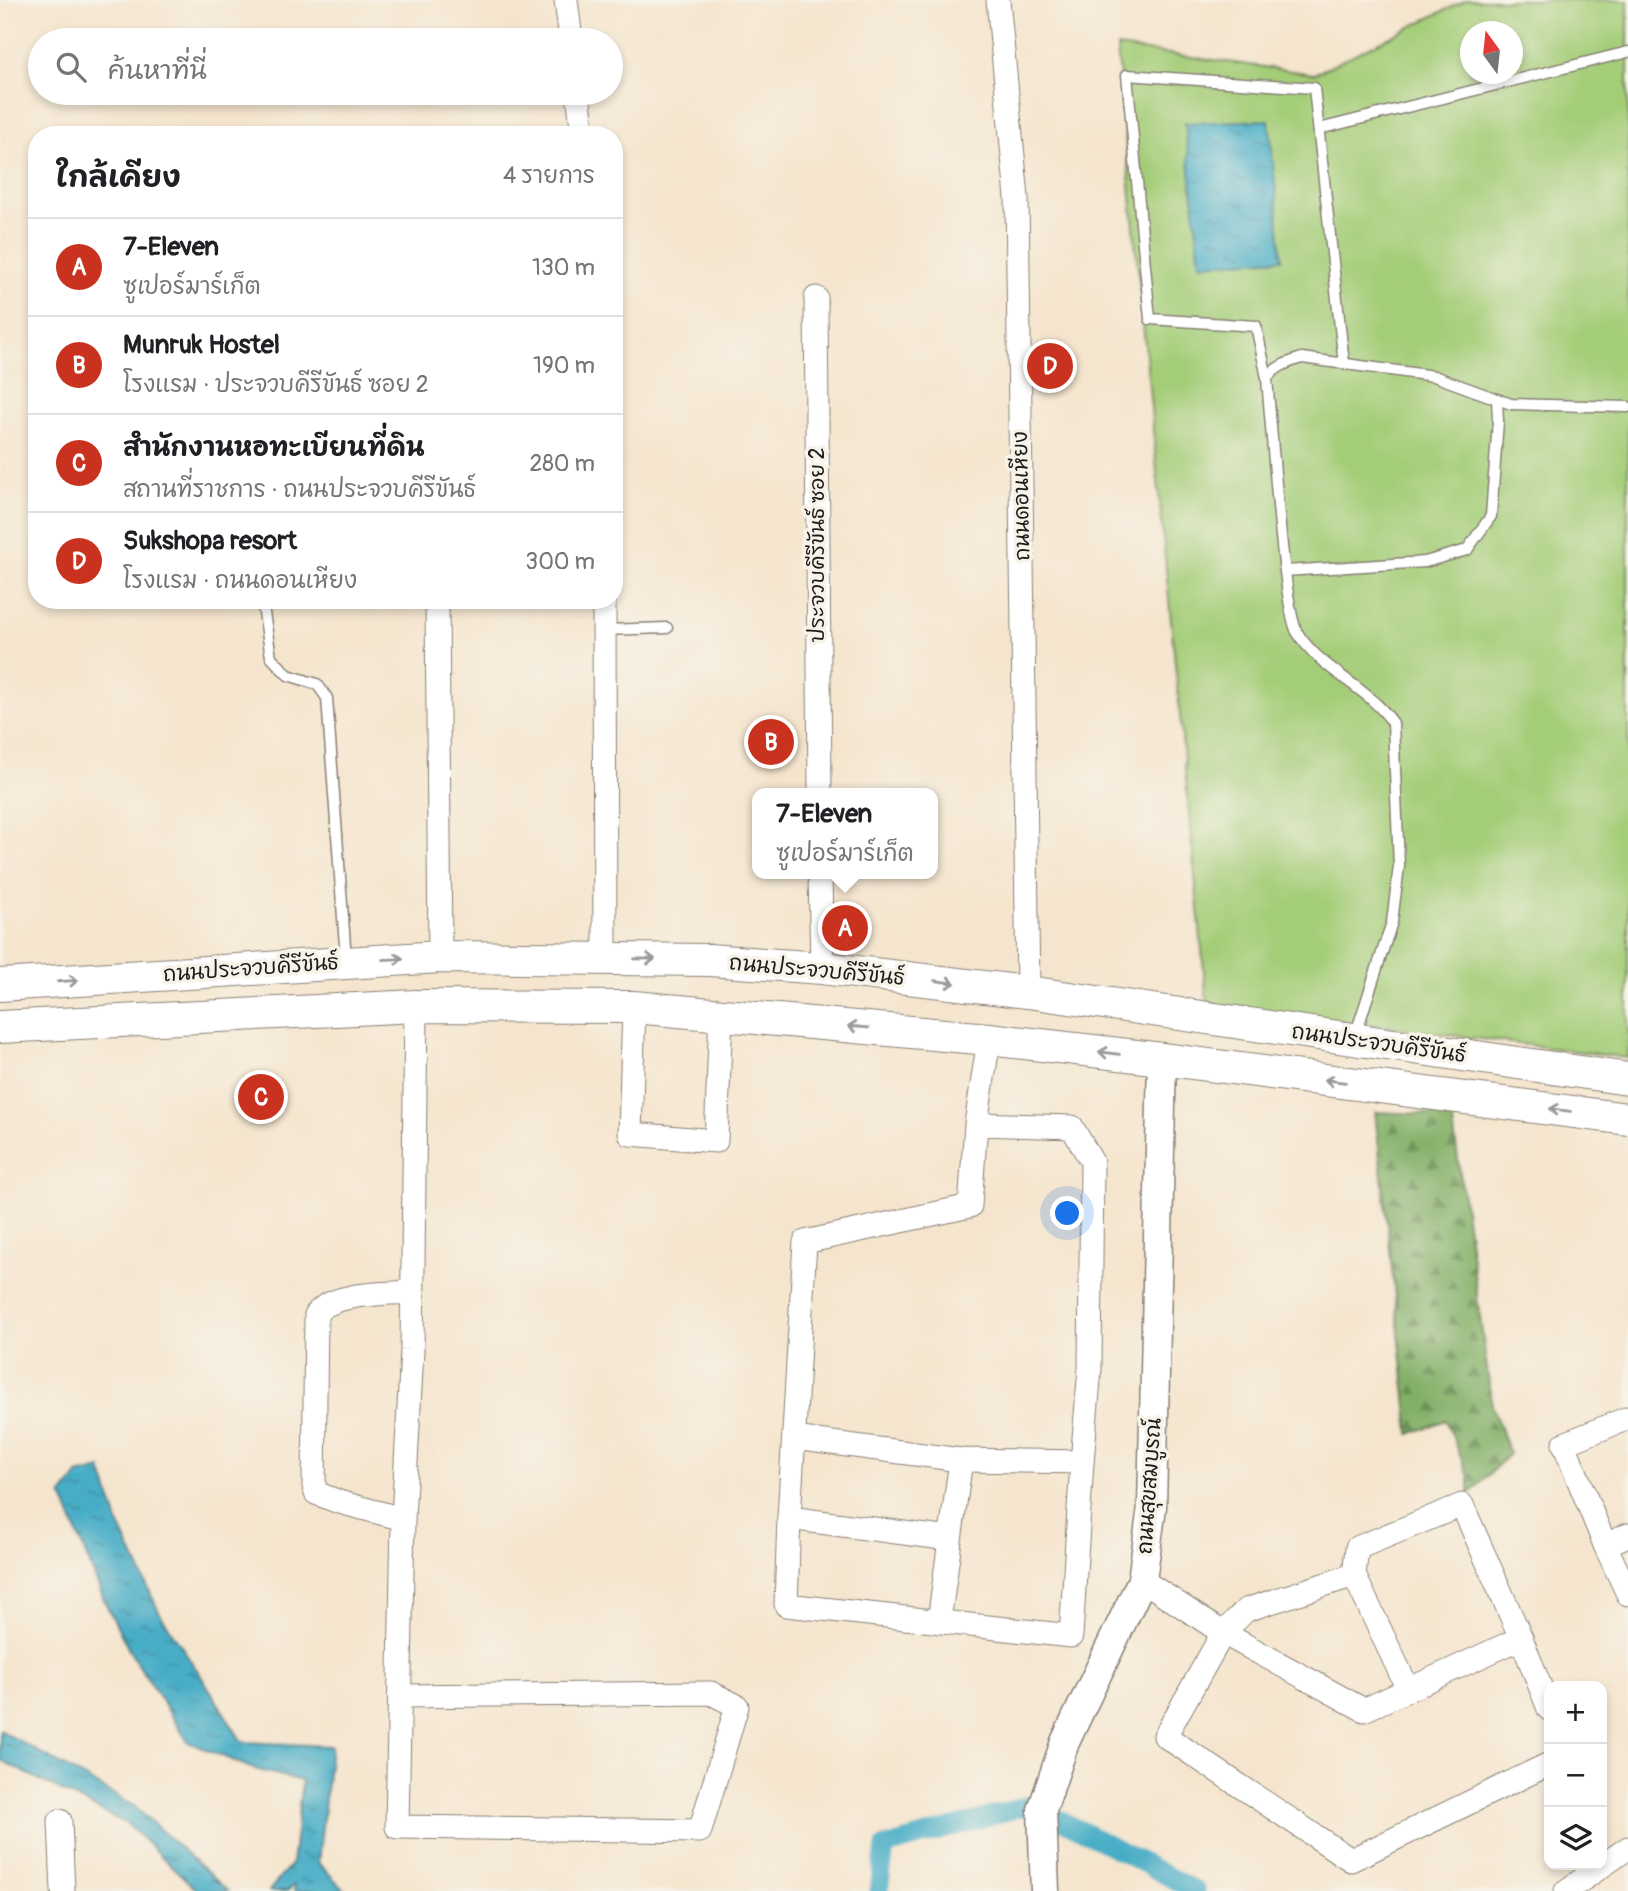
<!DOCTYPE html>
<html lang="th">
<meta charset="utf-8">
<style>
:root{--surface:#fff;--page:#f6f6f6;--text:#202124;--muted:#757577;--line:#e0e0e0;--accent:#c8321e}
body{margin:0;font-family:Pangolin,"Playpen Sans Thai",sans-serif;background:var(--page);color:var(--text)}
.controls{position:absolute;right:21px;bottom:21px;display:grid;overflow:hidden;border-radius:14px;box-shadow:0 4px 10px #0003}
.controls button{width:63px;height:63px;display:grid;place-items:center;padding:0;border:0;border-bottom:2px solid var(--line);background:var(--surface);color:var(--text);font:35px sans-serif}
.compass{position:absolute;left:1460px;top:21px;width:63px;height:63px;border-radius:50%;background:var(--surface);box-shadow:0 4px 10px #0003;rotate:345deg}
.you{position:absolute;left:1068px;top:1214px;width:24px;height:24px;margin:-18px;border:5px solid #fff;border-radius:50%;background:#1a73e8;box-shadow:0 0 0 10px #1a73e833}
.badge{display:grid;place-items:center;width:46px;height:46px;border-radius:50%;background:var(--accent);color:#fff;font-size:23px;font-weight:700}
.pin{position:absolute;translate:-50% -50%;border:4px solid #fff;box-shadow:0 2px 7px #0006}
.popup{position:absolute;left:752px;top:788px;width:186px;height:91px;box-sizing:border-box;display:grid;place-content:center;border-radius:14px;background:var(--surface);filter:drop-shadow(0 2px 5px #0005);font-size:23px;white-space:nowrap;color:var(--muted)}
.popup b{font-size:26px;color:var(--text)}
.popup::after{content:'';position:absolute;left:50%;top:100%;margin-left:-14px;border:14px solid transparent;border-top-color:var(--surface)}
.list{margin:0;padding:0;list-style:none}
h2{display:flex;justify-content:space-between;align-items:center;height:91px;margin:0;padding:0 28px;font-size:30px}
h2 small{font-size:23px;font-weight:400;color:var(--muted)}
.list li{display:grid;grid-template-columns:46px 1fr auto;gap:21px;align-items:center;box-sizing:border-box;height:98px;padding:0 28px;border-top:2px solid var(--line)}
.list b{display:block;font-size:26px;white-space:nowrap}
.list p{margin:0;font-size:23px;white-space:nowrap;color:var(--muted)}
.list em{font-size:23px;font-style:normal;color:var(--muted)}
.icon{flex:none;width:38px;height:38px;fill:none;stroke:currentColor;stroke-width:2;stroke-linecap:round;stroke-linejoin:round}
.map{position:relative;flex:none;width:1628px;height:1891px;overflow:hidden}
.search{position:absolute;background:var(--surface);box-shadow:0 4px 10px #0003;left:28px;top:28px;width:595px;height:77px;display:flex;align-items:center;gap:18px;box-sizing:border-box;padding:0 24px;border-radius:38px;color:var(--muted);font-size:26px}
.panel{position:absolute;background:var(--surface);box-shadow:0 4px 10px #0003;left:28px;top:126px;width:595px;height:483px;border-radius:28px}
.map>svg:first-child{display:block}
.forest{fill:url(#forest-firs);stroke:#506642;stroke-width:2}
.park{fill:#a4cd78;stroke:#60744a;stroke-width:2;fill-rule:evenodd}
.water{fill:url(#water-ripples);stroke:#326471;stroke-width:2}
.lines{fill:none;stroke-linecap:round;stroke-linejoin:round}
.canal{stroke:#47adc6;stroke-width:19}
.service-casing{stroke:#888075;stroke-width:13}
.minor-casing{stroke:#888075;stroke-width:25}
.tertiary-casing{stroke:#888075;stroke-width:31}
.secondary-casing{stroke:#888075;stroke-width:34}
.service{stroke:#fff;stroke-width:10}
.minor{stroke:#fff;stroke-width:23}
.tertiary{stroke:#fff;stroke-width:28}
.secondary{stroke:#fff;stroke-width:32}
.oneway{stroke:#999}
.labels{text-anchor:middle;stroke-width:7;stroke-linejoin:round;paint-order:stroke}
.street-label{font-size:21px;fill:#1c1c1c;stroke:#f7f3e8}
</style>
<div class="map">
<svg width="1628" height="1891" viewBox="0 0 1628 1891">
<defs>
<pattern id="forest-firs" width="22" height="20" patternUnits="userSpaceOnUse" patternTransform="scale(1.75)"><rect width="22" height="20" fill="#83b068"/><path d="M5 1l3.5 6h-7zM16 11l3.5 6h-7z" fill="#6a8e55"/></pattern>
<pattern id="water-ripples" width="26" height="14" patternUnits="userSpaceOnUse" patternTransform="scale(1.75)"><rect width="26" height="14" fill="#47adc6"/><path d="M2 4q2-2 4 0t4 0M15 11q2-2 4 0t4 0" fill="none" stroke="#3a8ca0"/></pattern>
</defs>
<rect width="100%" height="100%" fill="#f7f3e8"/>
<filter id="ink" filterUnits="userSpaceOnUse"><feTurbulence type="fractalNoise" baseFrequency=".0143" numOctaves="2"/><feDisplacementMap in="SourceGraphic" scale="14" xChannelSelector="R" yChannelSelector="G"/><feConvolveMatrix kernelMatrix="1 2 1 2 8 2 1 2 1" color-interpolation-filters="sRGB"/></filter>
<filter id="wash" filterUnits="userSpaceOnUse"><feTurbulence type="fractalNoise" baseFrequency=".00686" numOctaves="4" result="noise"/><feDisplacementMap in="SourceGraphic" scale="28" xChannelSelector="R" yChannelSelector="G"/><feGaussianBlur stdDeviation="1.57" result="paint"/><feColorMatrix in="noise" values="0 0 0 0 0 0 0 0 0 0 0 0 0 0 0 0 0 1.4 0 .05"/><feComposite in="paint" operator="in"/></filter>
<g filter="url(#wash)">
<rect width="100%" height="100%" fill="#f5e5ce"/>
<path class="forest" d="M 1375,1112 L 1452,1115 L 1492,1405 L 1509,1454 L 1469,1494 L 1469,1477 L 1446,1420 L 1410,1434 Z"/>
<path class="park" d="M 1466,0 L 1628,0 L 1628,1058 L 1207,1003 L 1117,47 L 1314,74 ZM 1470,32 L 1512,32 L 1512,74 L 1470,74 Z"/>
<g class="water">
<path d="M 1269,120 L 1282,259 L 1200,264 L 1185,123 Z"/>
<path d="M 101,1469 L 119,1525 L 159,1612 L 210,1690 L 242,1742 L 331,1746 L 318,1863 L 346,1891 L 295,1891 L 294,1885 L 288,1891 L 269,1891 L 292,1863 L 302,1781 L 251,1768 L 188,1742 L 129,1650 L 104,1600 L 62,1495 L 78,1475 Z"/>
<path d="M 0,1730 L 134,1806 L 228,1891 L 198,1891 L 127,1824 L 0,1760 Z"/>
</g>
<g class="lines">
<path class="canal" d="M 879,1891 L 885,1847 L 1025,1806 L 1042,1810 L 1196,1891"/>
</g>
</g>
<g filter="url(#ink)">
<g class="lines">
<g class="service-casing">
<g id="service">
<path d="M 1319,129 L 1628,52"/>
<path d="M 1267,378 L 1256,326 L 1150,319 L 1127,75 L 1314,88 L 1344,364"/>
<path d="M 1285,571 L 1425,562 L 1467,550 L 1491,516 L 1498,421 L 1497,399"/>
<path d="M 262,600 L 271,657 L 288,675 L 317,684 L 327,698 L 346,959"/>
<path d="M 604,630 L 667,628"/>
<path d="M 1355,1036 L 1392,922 L 1399,866 L 1393,723 C 1367,686 1320,670 1297,632 C 1290,619 1286,579 1284,564 C 1277,502 1272,440 1267,378 C 1276,366 1289,362 1302,358 L 1434,376 L 1511,404 L 1628,407"/>
</g>
</g>
<g class="minor-casing">
<g id="minor">
<path d="M 566,0 L 571,40"/>
<path d="M 998,0 L 1017,198 L 1028,992"/>
<path d="M 578,93 L 583,135"/>
<path d="M 816,298 L 820,793"/>
<path d="M 437,600 L 440,957"/>
<path d="M 604,600 L 605,958"/>
<path d="M 820,874 L 822,968"/>
<path d="M 634,1007 L 630,1134 L 716,1141 L 721,1014"/>
<path d="M 976,1124 L 1072,1127 L 1092,1162 L 1090,1368 L 1082,1462 L 1071,1636 L 786,1605 L 789,1518 L 805,1242 L 970,1206 L 976,1124 L 989,1039"/>
<path d="M 1628,1418 L 1564,1444 L 1605,1545 L 1628,1594"/>
<path d="M 794,1438 L 961,1460 L 1082,1462"/>
<path d="M 789,1518 L 950,1539"/>
<path d="M 403,1519 L 339,1502 L 316,1493 L 314,1486 L 316,1315 C 329,1292 388,1294 413,1292"/>
<path d="M 1605,1545 L 1628,1535"/>
<path d="M 1354,1575 L 1408,1689"/>
<path d="M 1142,1580 L 1223,1633 L 1364,1710 L 1521,1638"/>
<path d="M 939,1621 L 961,1460"/>
<path d="M 400,1696 L 711,1693 L 737,1706 L 700,1831 L 397,1827 L 403,1519 L 412,1350 L 416,1006"/>
<path d="M 1549,1709 L 1521,1638 L 1462,1505 L 1357,1548 L 1354,1575 L 1246,1610 L 1223,1633 L 1165,1736 L 1351,1860 L 1549,1764"/>
<path d="M 60,1821 L 63,1891"/>
<path d="M 1566,1891 L 1628,1848"/>
</g>
</g>
<g class="tertiary-casing">
<path id="tertiary" d="M 1045,1891 L 1042,1810 L 1065,1742 L 1142,1580 L 1152,1507 L 1162,1059"/>
</g>
<g class="secondary-casing">
<g id="secondary">
<path d="M 0,985 L 440,957 L 709,960 L 822,968 L 1028,992 L 1628,1079"/>
<path d="M 0,1027 L 416,1006 L 634,1007 L 989,1039 L 1162,1059 L 1628,1119"/>
</g>
</g>
<use href="#service" class="service"/>
<use href="#minor" class="minor"/>
<use href="#tertiary" class="tertiary"/>
<use href="#secondary" class="secondary"/>
</g>
<defs><path id="oneway-shaft" d="M-6 0H5M1.5-3L5.5 0L1.5 3" fill="none" stroke-width="1.6" stroke-linecap="round" stroke-linejoin="round" transform="scale(1.75)"/></defs>
<g class="oneway">
<use href="#oneway-shaft" transform="translate(393 959) rotate(-3)"/>
<use href="#oneway-shaft" transform="translate(645 959) rotate(1)"/>
<use href="#oneway-shaft" transform="translate(68 981) rotate(-4)"/>
<use href="#oneway-shaft" transform="translate(945 982) rotate(7)"/>
<use href="#oneway-shaft" transform="translate(858 1027) rotate(-175)"/>
<use href="#oneway-shaft" transform="translate(1109 1053) rotate(-173)"/>
<use href="#oneway-shaft" transform="translate(1335 1081) rotate(-173)"/>
<use href="#oneway-shaft" transform="translate(1560 1110) rotate(-173)"/>
</g>
</g>
<g class="labels">
<g class="street-label">
<text transform="translate(1021 496) rotate(-91)" y="7">ถนนดอนเหียง</text>
<text transform="translate(817 545) rotate(-90)" y="7">ประจวบคีรีขันธ์ ซอย 2</text>
<text transform="translate(251 968) rotate(-4)" y="7">ถนนประจวบคีรีขันธ์</text>
<text transform="translate(817 970) rotate(5)" y="7">ถนนประจวบคีรีขันธ์</text>
<text transform="translate(1379 1043) rotate(8)" y="7">ถนนประจวบคีรีขันธ์</text>
<text transform="translate(1149 1486) rotate(-86)" y="7">ถนนสุขสมบูรณ์</text>
</g>
</g>
</svg>
<div class="controls">
<button>+</button>
<button>−</button>
<button><svg class="icon" aria-label="layers" viewBox="0 0 24 24"><path d="M12 4l9 5-9 5-9-5zM3 14l9 5 9-5"/></svg></button>
</div>
<svg class="compass" viewBox="-18 -18 36 36"><path d="M0-13l5 13h-10z" fill="#e53935"/><path d="M0 13l5-13h-10z" fill="#757577"/></svg>
<div class="you"></div>
<div class="pin badge" style="left:845px;top:928px">A</div>
<div class="popup"><b>7-Eleven</b>ซูเปอร์มาร์เก็ต</div>
<div class="pin badge" style="left:771px;top:742px">B</div>
<div class="pin badge" style="left:261px;top:1097px">C</div>
<div class="pin badge" style="left:1050px;top:366px">D</div>
<div class="search"><svg class="icon" aria-label="search" viewBox="0 0 24 24"><circle cx="10" cy="10" r="6"/><path d="M15 15l6 6"/></svg>ค้นหาที่นี่</div>
<section class="panel">
<h2>ใกล้เคียง<small>4 รายการ</small></h2>
<ul class="list">
<li><span class="badge">A</span><div><b>7-Eleven</b><p>ซูเปอร์มาร์เก็ต</p></div><em>130 m</em></li>
<li><span class="badge">B</span><div><b>Munruk Hostel</b><p>โรงแรม · ประจวบคีรีขันธ์ ซอย 2</p></div><em>190 m</em></li>
<li><span class="badge">C</span><div><b>สำนักงานหอทะเบียนที่ดิน</b><p>สถานที่ราชการ · ถนนประจวบคีรีขันธ์</p></div><em>280 m</em></li>
<li><span class="badge">D</span><div><b>Sukshopa resort</b><p>โรงแรม · ถนนดอนเหียง</p></div><em>300 m</em></li>
</ul>
</section>
</div>
